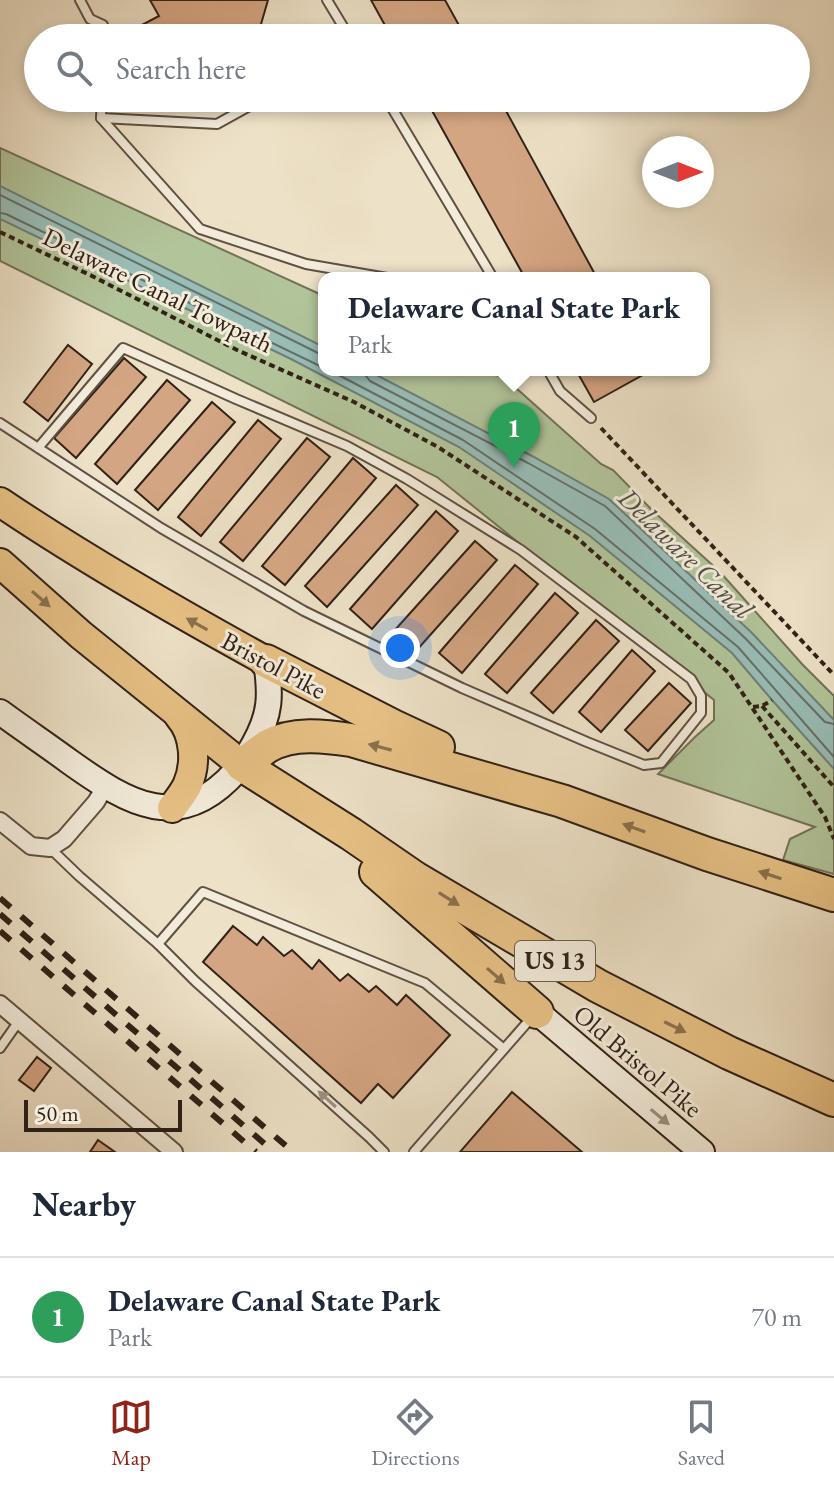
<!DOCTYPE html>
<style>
:root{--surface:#fff;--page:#f6f6f7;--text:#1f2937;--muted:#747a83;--line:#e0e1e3;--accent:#8f2418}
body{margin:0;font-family:"EB Garamond",serif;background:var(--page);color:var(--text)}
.compass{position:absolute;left:642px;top:136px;width:72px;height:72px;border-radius:50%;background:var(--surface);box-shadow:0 4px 12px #0003;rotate:90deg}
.scale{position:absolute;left:24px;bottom:20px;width:158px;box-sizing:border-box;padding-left:8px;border:4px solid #312116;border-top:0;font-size:22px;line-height:28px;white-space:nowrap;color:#312116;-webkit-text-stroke:6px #f3ecdb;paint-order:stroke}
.you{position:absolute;left:400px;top:648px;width:28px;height:28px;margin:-20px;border:6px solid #fff;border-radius:50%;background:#1a73e8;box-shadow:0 0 0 12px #1a73e833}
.badge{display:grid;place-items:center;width:52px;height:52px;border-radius:50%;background:var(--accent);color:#fff;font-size:26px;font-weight:700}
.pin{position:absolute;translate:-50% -66px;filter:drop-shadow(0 2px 4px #0008)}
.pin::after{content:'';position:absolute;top:42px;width:28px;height:24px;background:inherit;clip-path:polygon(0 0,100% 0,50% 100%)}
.popup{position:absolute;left:318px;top:272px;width:392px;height:104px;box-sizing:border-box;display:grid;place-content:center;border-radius:16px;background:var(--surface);filter:drop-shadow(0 2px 6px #0005);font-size:26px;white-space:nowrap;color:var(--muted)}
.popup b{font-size:30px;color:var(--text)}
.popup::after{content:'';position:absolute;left:50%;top:100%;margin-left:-16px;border:16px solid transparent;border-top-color:var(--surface)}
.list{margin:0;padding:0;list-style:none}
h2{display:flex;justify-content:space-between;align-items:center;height:104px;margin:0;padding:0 32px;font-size:34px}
h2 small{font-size:26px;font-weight:400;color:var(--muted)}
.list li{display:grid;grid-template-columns:52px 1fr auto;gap:24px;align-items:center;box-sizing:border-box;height:120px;padding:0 32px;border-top:2px solid var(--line)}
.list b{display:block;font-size:30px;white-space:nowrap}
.list p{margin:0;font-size:26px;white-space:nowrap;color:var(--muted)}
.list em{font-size:26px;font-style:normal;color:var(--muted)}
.icon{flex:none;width:44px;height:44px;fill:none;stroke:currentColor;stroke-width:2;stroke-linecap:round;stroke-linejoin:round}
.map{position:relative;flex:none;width:834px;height:1152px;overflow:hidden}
.search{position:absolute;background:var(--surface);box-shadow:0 4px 12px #0003;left:24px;right:24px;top:24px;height:88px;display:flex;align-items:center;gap:20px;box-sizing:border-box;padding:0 28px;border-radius:44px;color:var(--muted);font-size:30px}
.sheet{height:224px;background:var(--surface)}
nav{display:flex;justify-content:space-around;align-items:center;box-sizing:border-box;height:112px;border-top:2px solid var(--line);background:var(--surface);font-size:22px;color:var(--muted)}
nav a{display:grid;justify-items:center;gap:4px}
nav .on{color:var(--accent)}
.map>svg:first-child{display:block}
.green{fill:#b2c49a;stroke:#727258;stroke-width:2}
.water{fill:#99bdb7;stroke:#6f7f77;stroke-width:2}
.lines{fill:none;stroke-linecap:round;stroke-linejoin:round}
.shore{stroke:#656f66;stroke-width:2}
.building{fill:#d4a582;stroke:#312116;stroke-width:2}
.service-casing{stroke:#605142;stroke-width:12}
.minor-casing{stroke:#605142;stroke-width:20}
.secondary-casing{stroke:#312116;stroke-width:28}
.trunk-casing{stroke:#312116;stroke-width:32}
.motorway-casing{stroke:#312116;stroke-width:36}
.path{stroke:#312116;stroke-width:4;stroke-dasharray:6 4;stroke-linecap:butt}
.service{stroke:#f3ecdb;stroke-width:8}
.minor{stroke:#f3ecdb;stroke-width:16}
.secondary{stroke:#f3ecdb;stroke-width:24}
.trunk{stroke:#e6c084;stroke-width:28}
.motorway{stroke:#e6c084;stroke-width:32}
.rail{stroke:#312116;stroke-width:6;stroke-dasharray:14 14;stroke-linecap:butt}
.oneway{fill:#8c704d}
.oneway2{fill:#9c9182}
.labels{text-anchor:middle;stroke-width:6;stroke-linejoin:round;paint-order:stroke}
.shield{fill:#f3ecdb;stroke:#6b5e51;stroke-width:2}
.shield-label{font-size:24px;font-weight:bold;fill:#312116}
.street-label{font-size:26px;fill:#312116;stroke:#f3ecdb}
.water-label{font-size:28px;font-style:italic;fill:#505046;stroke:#f3ecdb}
</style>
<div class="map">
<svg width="834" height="1152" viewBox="0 0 834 1152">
<rect width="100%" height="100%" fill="#ede1c7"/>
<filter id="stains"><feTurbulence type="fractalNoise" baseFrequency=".0025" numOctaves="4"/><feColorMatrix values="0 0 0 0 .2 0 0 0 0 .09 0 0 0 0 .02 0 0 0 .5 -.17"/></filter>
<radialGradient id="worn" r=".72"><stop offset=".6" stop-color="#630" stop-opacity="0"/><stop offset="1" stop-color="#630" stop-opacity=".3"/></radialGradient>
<path class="green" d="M 0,148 L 324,296 L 324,370 L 486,370 L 507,380 L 601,464 L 613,470 L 653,511 L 720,572 L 802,664 L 834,696 L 834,874 L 783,860 L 790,839 L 815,827 L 658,774 L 695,737 L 714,720 L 714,700 L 437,477 L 0,261 Z"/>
<path class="water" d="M 0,186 L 324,347 L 324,370 L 367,370 L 532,456 L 609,499 L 752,633 L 834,720 L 834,769 L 772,700 L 732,653 L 590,536 L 459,447 L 291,359 L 0,219 Z"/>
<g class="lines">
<g class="shore">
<path d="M 0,195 L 318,353 L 324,354"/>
<path d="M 0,213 L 6,214 L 324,368"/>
<path d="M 329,370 L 463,440 L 595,529 L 738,647 L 834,757"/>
<path d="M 366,370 L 366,376 L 370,381 L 528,463 L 605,506 L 746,639 L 825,722 L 834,724"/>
</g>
</g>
<g class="building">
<path d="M 150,0 L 268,0 L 257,38 L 135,38 L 138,27 L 159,16 Z"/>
<path d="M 371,0 L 445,0 L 466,38 L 392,38 Z"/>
<path d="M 425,98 L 499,98 L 597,278 L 525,278 Z"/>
<path d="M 68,345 L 92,364 L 48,421 L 24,402 Z"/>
<path d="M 124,358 L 146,377 L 76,458 L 54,438 Z"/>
<path d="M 576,370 L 647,370 L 648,372 L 594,402 Z"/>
<path d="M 167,380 L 190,400 L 117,484 L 95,464 Z"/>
<path d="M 212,402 L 235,422 L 158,510 L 135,490 Z"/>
<path d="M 258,420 L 281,439 L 201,536 L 178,517 Z"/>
<path d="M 307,438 L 330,457 L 243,561 L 220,542 Z"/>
<path d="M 353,458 L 376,478 L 285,585 L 262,566 Z"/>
<path d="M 396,485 L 418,505 L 327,607 L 305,586 Z"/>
<path d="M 436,511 L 458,531 L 372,629 L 350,609 Z"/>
<path d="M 475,541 L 497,560 L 416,651 L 394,631 Z"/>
<path d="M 515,565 L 538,584 L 462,673 L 439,653 Z"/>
<path d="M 555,593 L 578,613 L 507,693 L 485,674 Z"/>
<path d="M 596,620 L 619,641 L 553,713 L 531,693 Z"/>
<path d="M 632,650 L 655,671 L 601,732 L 579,712 Z"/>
<path d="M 669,683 L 691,703 L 648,751 L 625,730 Z"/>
<path d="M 233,926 L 257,945 L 263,937 L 284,956 L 292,950 L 312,969 L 319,960 L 340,981 L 348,974 L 369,992 L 376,986 L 397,1005 L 406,995 L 450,1035 L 393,1098 L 378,1084 L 361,1103 L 203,962 Z"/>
<path d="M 37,1057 L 51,1068 L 34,1091 L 19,1080 Z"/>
<path d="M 512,1092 L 582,1152 L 460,1152 Z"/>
<path d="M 98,1140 L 115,1152 L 90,1152 Z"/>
</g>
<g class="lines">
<g class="service-casing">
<g id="service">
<path d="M 80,0 L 90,19 L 103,25 L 103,38"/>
<path d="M 327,0 L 350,38"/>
<path d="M 102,98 L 101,118 L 217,124 L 264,98"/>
<path d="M 386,98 L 493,278"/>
<path d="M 101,118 L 200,229 L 306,264 L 387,278"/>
<path d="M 548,370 L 560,391 L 591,418"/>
<path d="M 0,423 L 161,528 L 304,611 L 462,688 L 587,742 L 644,765 L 661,763 L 701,713 L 701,696 L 691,679 L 521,550 L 407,479 L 347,446 L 236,399 L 123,348 L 38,448"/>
<path d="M 51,849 L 79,876 L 158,944 L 195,981 L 369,1137 L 384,1152"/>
<path d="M 158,944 L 203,892 L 425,983 L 504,1049"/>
<path d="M 0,1048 L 19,1021"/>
<path d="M 414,1152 L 532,1017"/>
</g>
</g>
<g class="minor-casing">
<g id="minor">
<path d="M 0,821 L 31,846 L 50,848 L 64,839 L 96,802 L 105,787"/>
<path d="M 0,1004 L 174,1152"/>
</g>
</g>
<g class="secondary-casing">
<g id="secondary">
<path d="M 0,712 C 23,729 47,745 70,762 C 129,804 180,835 237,770 C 244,762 249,753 254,744 C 271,714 271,695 266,661"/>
<path d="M 537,1012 L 702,1152"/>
</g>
</g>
<g class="trunk-casing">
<g id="trunk">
<path d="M 0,502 C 86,560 175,611 266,661"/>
<path d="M 0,563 L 81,635 L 242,765"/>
<path d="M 172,808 C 177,801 183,794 187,786 C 197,764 195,734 179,716"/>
</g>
</g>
<g class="motorway-casing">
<g id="motorway">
<path d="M 266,661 L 393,726 L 438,747"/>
<path d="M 376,872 L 537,1012"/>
<path d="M 834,895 L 707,854 L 562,801 L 351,740 C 325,736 293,732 268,746 C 259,752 251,759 242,765 L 351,834 L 415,878 L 598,986 L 729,1053 L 834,1100"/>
</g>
</g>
<g class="path">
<path d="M 0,232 L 92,276 L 237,350 L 354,402 L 438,447 L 576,537 L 729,673 L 825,817 L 834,839"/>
<path d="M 601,428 L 834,675"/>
<path d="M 762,706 L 834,787"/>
<path d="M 753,707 L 762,706 L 772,700"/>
</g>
<use href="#service" class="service"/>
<use href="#minor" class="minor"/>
<use href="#secondary" class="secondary"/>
<use href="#trunk" class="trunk"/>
<use href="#motorway" class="motorway"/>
<g class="rail">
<path d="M 0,898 L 293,1152"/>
<path d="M 0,914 L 274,1152"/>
<path d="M 0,931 L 256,1152"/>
</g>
</g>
<defs><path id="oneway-solid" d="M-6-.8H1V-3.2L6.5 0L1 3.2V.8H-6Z" transform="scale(2)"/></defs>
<g class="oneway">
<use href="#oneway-solid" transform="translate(41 599) rotate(41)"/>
<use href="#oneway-solid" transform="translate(197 624) rotate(-151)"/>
<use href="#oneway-solid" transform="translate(380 747) rotate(-165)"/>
<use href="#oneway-solid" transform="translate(634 828) rotate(-160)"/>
<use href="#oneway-solid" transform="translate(770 875) rotate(-162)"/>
<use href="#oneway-solid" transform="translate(449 899) rotate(32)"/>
<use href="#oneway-solid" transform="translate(496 976) rotate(41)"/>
<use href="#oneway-solid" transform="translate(675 1027) rotate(26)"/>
</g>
<g class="oneway2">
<use href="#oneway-solid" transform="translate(327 1099) rotate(-138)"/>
<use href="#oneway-solid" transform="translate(660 1117) rotate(40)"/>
</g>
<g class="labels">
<rect class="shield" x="515" y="941" width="80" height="40" rx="6"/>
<g class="shield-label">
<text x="555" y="969">US 13</text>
</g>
<g class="street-label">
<text transform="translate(158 290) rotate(26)" y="9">Delaware Canal Towpath</text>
<text transform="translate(274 665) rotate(28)" y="9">Bristol Pike</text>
<text transform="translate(638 1061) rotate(40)" y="9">Old Bristol Pike</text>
</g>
<g class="water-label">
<text transform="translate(686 553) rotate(44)" y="10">Delaware Canal</text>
</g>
</g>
<rect width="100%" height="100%" filter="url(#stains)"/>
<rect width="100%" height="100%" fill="url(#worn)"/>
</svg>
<svg class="compass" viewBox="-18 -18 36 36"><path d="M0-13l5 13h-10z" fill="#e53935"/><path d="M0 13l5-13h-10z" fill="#747a83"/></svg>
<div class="scale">50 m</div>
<div class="you"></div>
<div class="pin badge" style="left:514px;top:468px;background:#2e9e5b">1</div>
<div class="popup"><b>Delaware Canal State Park</b>Park</div>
<div class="search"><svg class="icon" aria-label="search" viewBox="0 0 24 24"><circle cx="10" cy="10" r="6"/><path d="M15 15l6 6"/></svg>Search here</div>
</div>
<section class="sheet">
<h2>Nearby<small></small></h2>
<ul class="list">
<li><span class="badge" style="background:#2e9e5b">1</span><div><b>Delaware Canal State Park</b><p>Park</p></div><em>70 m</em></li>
</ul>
</section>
<nav>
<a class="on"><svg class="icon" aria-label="map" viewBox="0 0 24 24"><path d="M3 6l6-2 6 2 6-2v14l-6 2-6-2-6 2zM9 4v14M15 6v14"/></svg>Map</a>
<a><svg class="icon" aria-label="directions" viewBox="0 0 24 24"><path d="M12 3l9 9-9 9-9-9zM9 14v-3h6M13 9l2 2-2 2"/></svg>Directions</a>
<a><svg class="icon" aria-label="saved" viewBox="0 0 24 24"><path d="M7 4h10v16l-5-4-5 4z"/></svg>Saved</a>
</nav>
